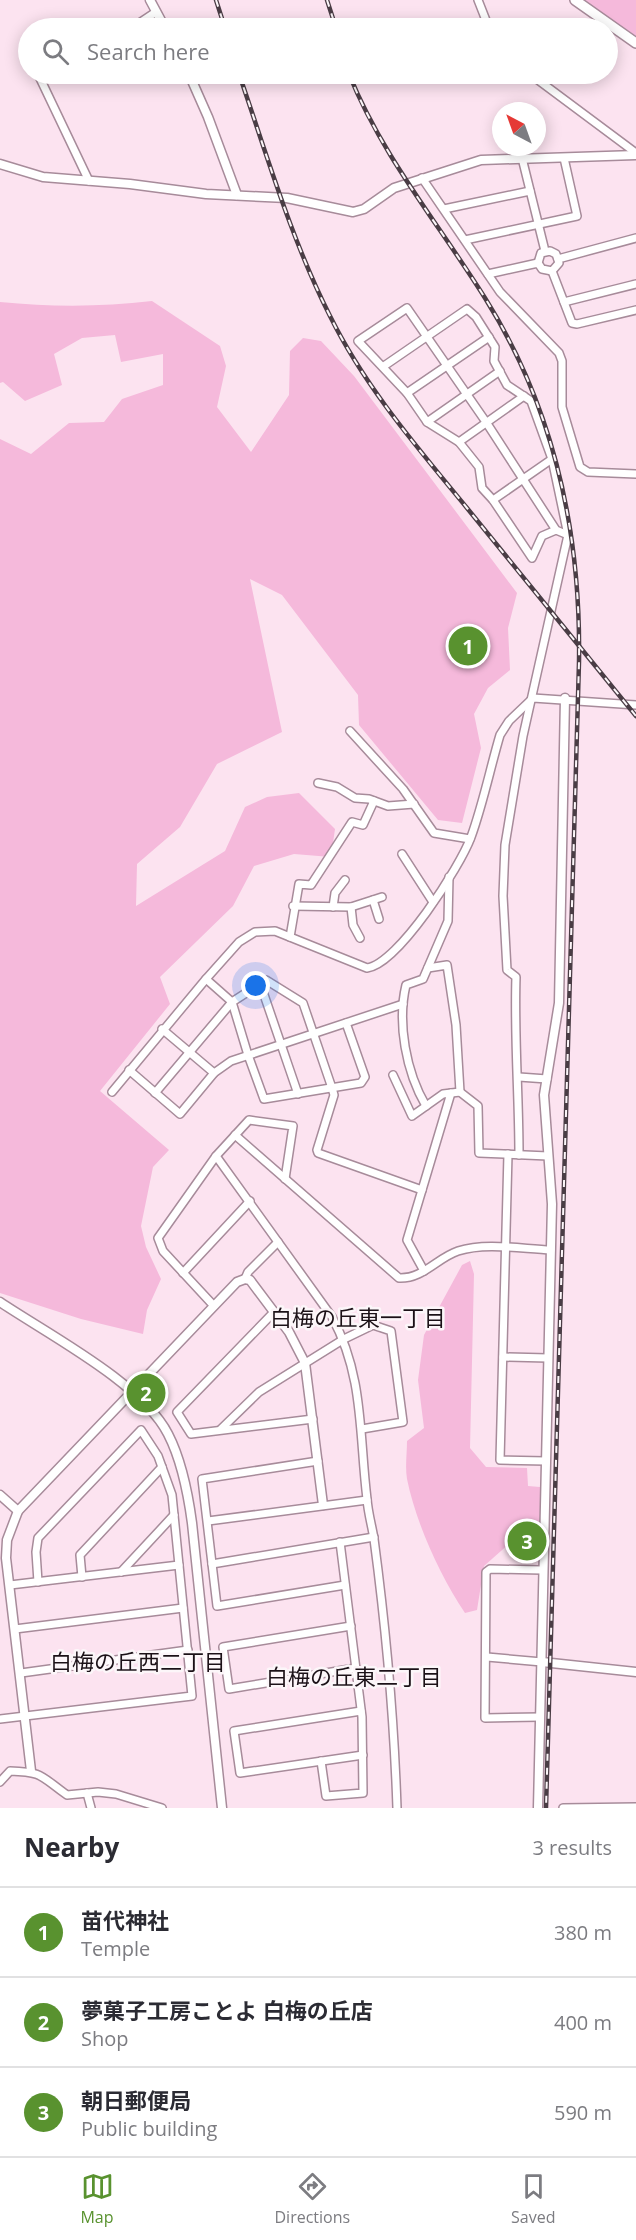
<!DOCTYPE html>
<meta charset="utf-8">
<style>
:root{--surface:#fff;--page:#f7f7f7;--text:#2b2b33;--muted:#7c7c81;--line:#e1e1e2;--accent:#59922f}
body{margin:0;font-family:"Open Sans","Noto Sans JP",sans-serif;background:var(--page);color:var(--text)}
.compass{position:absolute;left:492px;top:102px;width:54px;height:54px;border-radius:50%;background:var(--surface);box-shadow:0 3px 15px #0003;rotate:319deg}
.you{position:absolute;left:256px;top:986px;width:21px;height:21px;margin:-15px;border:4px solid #fff;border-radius:50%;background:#1a73e8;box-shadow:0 0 0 9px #1a73e833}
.badge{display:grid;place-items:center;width:39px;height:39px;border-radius:50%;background:var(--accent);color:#fff;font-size:20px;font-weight:700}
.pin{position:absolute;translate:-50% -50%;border:3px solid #fff;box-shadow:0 2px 6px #0006}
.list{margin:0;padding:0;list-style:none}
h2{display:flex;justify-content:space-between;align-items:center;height:78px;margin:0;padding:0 24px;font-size:26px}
h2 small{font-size:20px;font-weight:400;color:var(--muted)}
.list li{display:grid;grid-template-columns:39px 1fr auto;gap:18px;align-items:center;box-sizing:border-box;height:90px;padding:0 24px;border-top:2px solid var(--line)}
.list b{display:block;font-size:22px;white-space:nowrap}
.list p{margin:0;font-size:20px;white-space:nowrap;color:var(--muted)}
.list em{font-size:20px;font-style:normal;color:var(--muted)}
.icon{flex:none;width:33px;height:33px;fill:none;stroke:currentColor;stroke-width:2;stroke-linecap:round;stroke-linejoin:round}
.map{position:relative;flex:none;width:636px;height:1808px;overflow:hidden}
.search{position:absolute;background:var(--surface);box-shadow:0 3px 15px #0003;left:18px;right:18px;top:18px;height:66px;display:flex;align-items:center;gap:15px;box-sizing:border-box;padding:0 21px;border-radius:33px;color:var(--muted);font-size:22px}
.sheet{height:348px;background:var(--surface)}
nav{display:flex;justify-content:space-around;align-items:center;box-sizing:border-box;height:84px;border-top:2px solid var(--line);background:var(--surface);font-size:16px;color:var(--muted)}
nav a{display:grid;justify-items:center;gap:3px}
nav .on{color:var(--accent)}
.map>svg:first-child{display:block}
.green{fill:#f5b9db}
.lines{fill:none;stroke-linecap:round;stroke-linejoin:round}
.minor-casing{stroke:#a78b9a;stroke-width:10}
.tertiary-casing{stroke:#a78b9a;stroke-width:11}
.secondary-casing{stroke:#a78b9a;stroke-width:12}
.minor{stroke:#fff;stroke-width:7}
.tertiary{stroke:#fff;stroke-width:8}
.secondary{stroke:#fff;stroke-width:9}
.rail-casing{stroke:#4a3d45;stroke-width:4.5}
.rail{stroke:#fcf6f9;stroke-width:2;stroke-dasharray:7;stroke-linecap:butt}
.labels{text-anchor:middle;stroke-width:5;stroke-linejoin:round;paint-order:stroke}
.neighbourhood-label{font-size:22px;fill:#1b1117;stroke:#fcf6f9}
</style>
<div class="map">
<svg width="636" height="1808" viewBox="0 0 636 1808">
<rect width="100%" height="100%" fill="#fce3f0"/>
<g class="green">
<path d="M 583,0 L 636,0 L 636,36 Z"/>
<path d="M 152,301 L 220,346 L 226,366 L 217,407 L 251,452 L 289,395 L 290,351 L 303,338 L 321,341 L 354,376 L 517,593 L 508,628 L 510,670 L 488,688 L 474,714 L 481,748 L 462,823 L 438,820 L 359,725 L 358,695 L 282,595 L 250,579 L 282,732 L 217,764 L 180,827 L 137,864 L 136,906 L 225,851 L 245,807 L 267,797 L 299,793 L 335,829 L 331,857 L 294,854 L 254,866 L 233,906 L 160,977 L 170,1004 L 100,1091 L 169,1150 L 153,1167 L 141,1226 L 146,1247 L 161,1279 L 147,1310 L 143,1334 L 81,1319 L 0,1293 L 0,439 L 31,454 L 69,423 L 104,422 L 122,399 L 163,385 L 163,354 L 121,362 L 115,335 L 82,338 L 54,354 L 62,385 L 25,401 L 3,382 L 0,383 L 0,302 C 51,307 101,307 152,301 Z"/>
<path d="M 470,1261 L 474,1274 L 470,1448 L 486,1467 L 527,1468 L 528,1486 L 540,1487 L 540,1533 L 518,1536 L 484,1566 L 477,1610 L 465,1613 C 440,1576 416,1523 407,1479 C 405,1467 407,1453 407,1441 L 424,1428 L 418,1380 L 424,1335 L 462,1265 Z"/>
</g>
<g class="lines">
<g class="minor-casing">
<g id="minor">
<path d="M 478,0 L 489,28"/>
<path d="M 132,28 L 156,12"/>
<path d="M 28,49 L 28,52"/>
<path d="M 38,74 L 89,181"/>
<path d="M 530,74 L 636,153"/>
<path d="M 522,158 L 545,251"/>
<path d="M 422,178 L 500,292 L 559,353 L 562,361 L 562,407 L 580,467 L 588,472 L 636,474"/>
<path d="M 444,209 L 530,191"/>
<path d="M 465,240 L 577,216 L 564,158"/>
<path d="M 558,259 L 636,238"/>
<path d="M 538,263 L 541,253 L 550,251 L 556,254 L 559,263 L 552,271"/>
<path d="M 552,271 L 572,323 L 577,324 L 636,310"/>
<path d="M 488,274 L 538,263 L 542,269 L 552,271"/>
<path d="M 564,302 L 636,284"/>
<path d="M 384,366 L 467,309 L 476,317 L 495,347 L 494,361 L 507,385 L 531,401 L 552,459 L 568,535"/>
<path d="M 407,393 L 489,337"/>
<path d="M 427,422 L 500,371"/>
<path d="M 459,442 L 524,396"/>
<path d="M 493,500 L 552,459"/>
<path d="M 350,731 L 403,789 L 434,833 L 470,839"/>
<path d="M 318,783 L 337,787 L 355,798 L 369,799 L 388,806 L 414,804"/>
<path d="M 402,854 L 433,902"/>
<path d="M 373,900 L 379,919"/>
<path d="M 293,906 L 351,907 L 382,897"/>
<path d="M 333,907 L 335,893 L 345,880"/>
<path d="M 351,907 L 353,925 L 360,938"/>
<path d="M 290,937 L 299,884 L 311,885 L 352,822 L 363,825 L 374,801"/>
<path d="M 428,968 L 447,965 L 456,1025 L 460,1092"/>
<path d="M 206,979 L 232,1002 L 248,1055 L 264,1099 L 361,1083 L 365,1077 L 346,1023"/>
<path d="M 260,983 L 298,1094"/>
<path d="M 162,1029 L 214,1073"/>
<path d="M 129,1070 L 180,1114 L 214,1073 L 231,1061 L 403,1004"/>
<path d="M 393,1075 L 412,1116 L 443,1094 L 460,1092 L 478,1106 L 479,1153 L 548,1156"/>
<path d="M 519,1077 L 547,1079"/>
<path d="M 112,1092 L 206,979 L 239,942 L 255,932 L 275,931 L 367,968 C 398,964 460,867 471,837 C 483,804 490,769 500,735 L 509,721 L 533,698 L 636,705"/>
<path d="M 155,1093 L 232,1002 L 266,980 L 303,1003 L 332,1088 L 334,1095 L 317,1150 L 318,1153 L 422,1190 L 451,1093"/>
<path d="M 426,1106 C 406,1072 397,1023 406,985 L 423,979 L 448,921 L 449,877"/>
<path d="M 235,1135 L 399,1278 C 423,1279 437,1258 458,1251 C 486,1242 522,1249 551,1250"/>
<path d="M 508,1154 L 500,1460 L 546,1461"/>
<path d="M 519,1155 C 519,1095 514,1036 516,977 L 507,970 L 503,896 L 505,845 L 523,736 L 568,535 L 556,530 L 486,422 L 407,308 L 358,341 L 407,393 L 427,422 L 459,442 L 479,467 L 482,488 L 493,500 L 532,558 L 542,536 L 556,530"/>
<path d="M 216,1156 L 332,1317 C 364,1376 359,1434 367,1499 C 368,1513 372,1526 374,1539 C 386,1629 394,1718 397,1808"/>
<path d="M 422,1190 L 407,1240 L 424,1271"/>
<path d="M 183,1273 L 250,1201"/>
<path d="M 245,1279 L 248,1272 L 278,1242"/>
<path d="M 214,1306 L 163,1251 L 158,1238 L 216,1156 L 249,1120 L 293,1126 L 285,1179"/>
<path d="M 274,1312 L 177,1412 L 191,1434 L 313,1419"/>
<path d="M 503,1357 L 548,1358"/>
<path d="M 221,1429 L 259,1392 L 344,1339 L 373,1325 L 391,1331 L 403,1422 L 362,1429"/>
<path d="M 318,1461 L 202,1479 L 217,1606 L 345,1585"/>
<path d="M 208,1521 L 367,1500"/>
<path d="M 212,1564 L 374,1537"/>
<path d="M 121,1572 L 174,1515"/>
<path d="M 82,1577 L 80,1555 L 162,1467"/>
<path d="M 10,1585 L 179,1565"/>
<path d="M 351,1626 L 223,1647 L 229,1689 L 356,1668"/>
<path d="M 15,1629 L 183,1608"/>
<path d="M 487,1657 L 542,1662"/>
<path d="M 21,1673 L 188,1650"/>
<path d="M 361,1711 L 234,1731 L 240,1773 L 363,1755"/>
<path d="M 540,1717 L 485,1718 L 486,1572 L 490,1569 L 542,1570"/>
<path d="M 0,1719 L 192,1696 L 172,1495 L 158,1456 L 141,1430 L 38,1538 L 36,1552 L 38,1582"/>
<path d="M 321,1761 L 326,1796 L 363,1793 L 362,1717 L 340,1542"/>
<path d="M 0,1782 L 10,1771 C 44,1772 40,1776 67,1795 L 98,1792 L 116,1794 L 162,1808"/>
<path d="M 87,1793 L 91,1808"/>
<path d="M 563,1808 L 636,1807"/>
</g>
</g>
<g class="tertiary-casing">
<g id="tertiary">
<path d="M 150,0 L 165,28"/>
<path d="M 189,74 L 208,117 L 237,195"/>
<path d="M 0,164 L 43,177 L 130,184 L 206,194 L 287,198 L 353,212 L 364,209 L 394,188 L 481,160 L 636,155"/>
<path d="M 0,1302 C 49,1335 142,1383 168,1434 C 182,1461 188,1493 192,1523 L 222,1808"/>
<path d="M 0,1495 L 18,1511"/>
<path d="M 542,1662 L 636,1672"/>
<path d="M 31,1771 L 6,1558 L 7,1540 L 18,1511 L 214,1306 L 237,1282 L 245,1279 L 250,1280 L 289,1332 L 305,1363 L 323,1505"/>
<path d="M 538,1808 L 552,1204 L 544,1095 L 559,1003 L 565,698"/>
</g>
</g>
<g class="secondary-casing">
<path id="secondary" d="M 575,0 L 636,43"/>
</g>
<use href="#minor" class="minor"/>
<use href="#tertiary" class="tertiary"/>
<use href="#secondary" class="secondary"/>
<g class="rail-casing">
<g id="rail">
<path d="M 216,0 L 225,28"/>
<path d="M 327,0 L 336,28"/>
<path d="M 239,74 C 267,155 291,239 330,316 C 365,387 417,447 467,508 C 523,577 580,647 636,716"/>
<path d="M 349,74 C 382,156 438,223 485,298 C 554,408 581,533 579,662 L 546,1808"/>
</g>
</g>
<use href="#rail" class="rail"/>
</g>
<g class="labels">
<g class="neighbourhood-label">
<text x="358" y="1326">白梅の丘東一丁目</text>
<text x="138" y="1670">白梅の丘西二丁目</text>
<text x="354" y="1685">白梅の丘東二丁目</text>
</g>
</g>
</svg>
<svg class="compass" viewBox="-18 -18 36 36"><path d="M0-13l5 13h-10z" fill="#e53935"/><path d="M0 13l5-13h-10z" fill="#7c7c81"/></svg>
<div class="you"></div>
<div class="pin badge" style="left:468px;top:646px">1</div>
<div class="pin badge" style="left:146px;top:1393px">2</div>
<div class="pin badge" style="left:527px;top:1541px">3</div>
<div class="search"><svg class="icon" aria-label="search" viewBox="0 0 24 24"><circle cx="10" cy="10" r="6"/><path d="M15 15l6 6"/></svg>Search here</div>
</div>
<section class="sheet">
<h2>Nearby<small>3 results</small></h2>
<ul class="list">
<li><span class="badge">1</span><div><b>苗代神社</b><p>Temple</p></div><em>380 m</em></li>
<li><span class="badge">2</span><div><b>夢菓子工房ことよ 白梅の丘店</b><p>Shop</p></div><em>400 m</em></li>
<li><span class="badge">3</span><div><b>朝日郵便局</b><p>Public building</p></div><em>590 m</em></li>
</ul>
</section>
<nav>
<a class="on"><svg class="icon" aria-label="map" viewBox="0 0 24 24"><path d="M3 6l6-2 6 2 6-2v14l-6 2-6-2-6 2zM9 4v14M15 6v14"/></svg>Map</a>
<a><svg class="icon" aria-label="directions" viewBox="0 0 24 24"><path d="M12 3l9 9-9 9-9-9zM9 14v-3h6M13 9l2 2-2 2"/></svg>Directions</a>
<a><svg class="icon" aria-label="saved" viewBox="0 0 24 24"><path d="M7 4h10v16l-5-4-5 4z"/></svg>Saved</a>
</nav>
